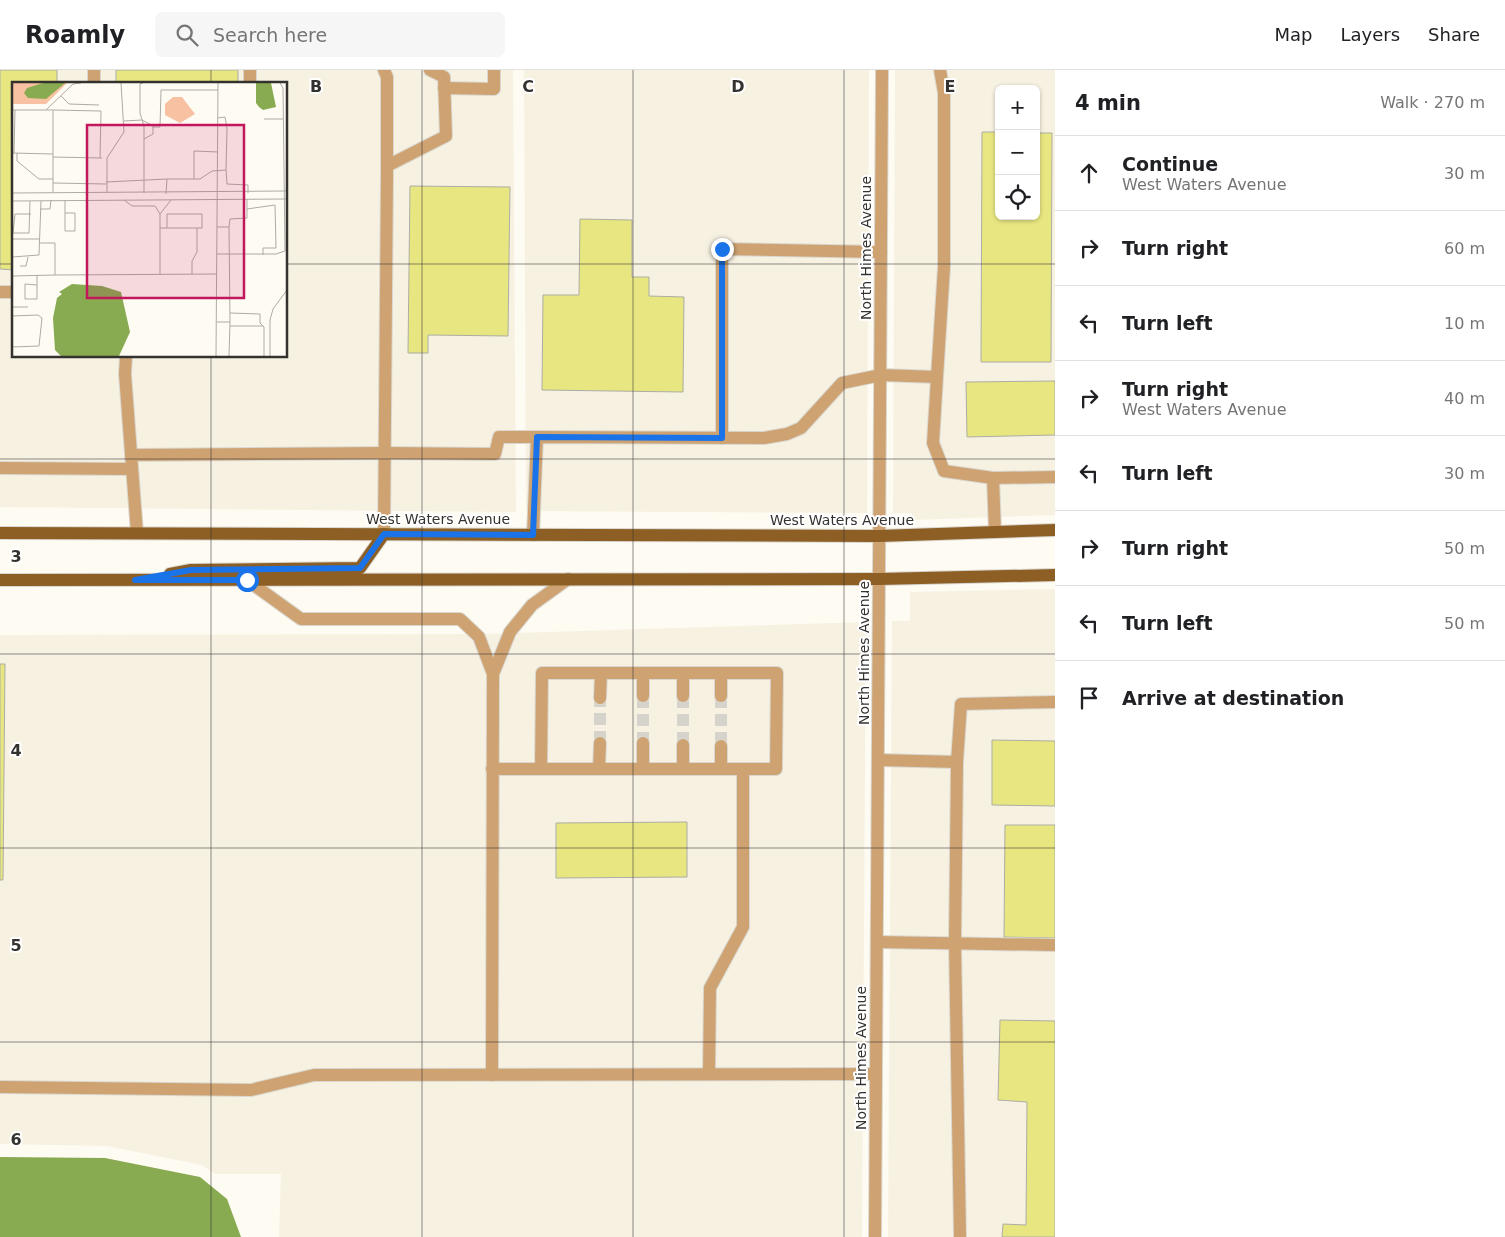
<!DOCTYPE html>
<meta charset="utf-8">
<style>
:root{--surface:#fff;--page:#f6f6f6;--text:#202124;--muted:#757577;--line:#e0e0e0}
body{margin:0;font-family:"DejaVu Sans",sans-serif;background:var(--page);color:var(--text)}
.controls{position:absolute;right:15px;top:15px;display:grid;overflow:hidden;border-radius:8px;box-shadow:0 1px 4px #0004}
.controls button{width:45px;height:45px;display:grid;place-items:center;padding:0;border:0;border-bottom:1px solid var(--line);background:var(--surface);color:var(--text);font:25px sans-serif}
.stop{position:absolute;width:15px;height:15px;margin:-11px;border:4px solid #1a73e8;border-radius:50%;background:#fff}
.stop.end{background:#1a73e8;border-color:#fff;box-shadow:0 1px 5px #0008}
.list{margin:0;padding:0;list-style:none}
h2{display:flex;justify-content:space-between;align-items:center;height:65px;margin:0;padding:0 20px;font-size:21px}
h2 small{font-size:16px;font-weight:400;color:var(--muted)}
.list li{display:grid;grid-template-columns:32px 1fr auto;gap:15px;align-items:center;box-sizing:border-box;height:75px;padding:0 20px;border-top:1px solid var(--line)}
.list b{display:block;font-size:19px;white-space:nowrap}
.list p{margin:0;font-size:16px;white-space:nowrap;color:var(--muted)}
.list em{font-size:16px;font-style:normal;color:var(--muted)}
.icon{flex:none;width:28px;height:28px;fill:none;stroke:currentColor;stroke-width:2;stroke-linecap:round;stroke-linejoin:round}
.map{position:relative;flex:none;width:1055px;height:1167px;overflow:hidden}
header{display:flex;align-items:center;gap:30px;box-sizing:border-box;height:70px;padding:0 25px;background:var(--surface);border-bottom:1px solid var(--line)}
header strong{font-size:24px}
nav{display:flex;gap:28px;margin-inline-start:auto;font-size:18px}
.search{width:350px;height:45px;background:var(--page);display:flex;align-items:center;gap:12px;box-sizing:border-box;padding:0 18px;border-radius:8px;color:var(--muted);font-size:19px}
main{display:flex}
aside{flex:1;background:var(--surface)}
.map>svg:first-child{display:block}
.built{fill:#f7f1e2;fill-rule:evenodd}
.water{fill:#88aa50}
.building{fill:#e8e680;stroke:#acada5}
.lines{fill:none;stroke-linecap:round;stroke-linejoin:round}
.minor-tunnel{stroke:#d5d3cc;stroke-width:12;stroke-dasharray:12 6;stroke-linecap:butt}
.minor-casing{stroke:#d9d7d0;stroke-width:14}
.major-casing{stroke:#d9d7d0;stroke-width:14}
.minor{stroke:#cea371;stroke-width:12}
.major{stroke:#8d5f25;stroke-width:12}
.route{stroke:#1a73e8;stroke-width:6}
.grid{fill:none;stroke:#33322f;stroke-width:1;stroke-opacity:0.55}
.labels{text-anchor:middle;stroke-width:4;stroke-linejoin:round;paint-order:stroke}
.street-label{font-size:14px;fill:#33322f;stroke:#fff}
.inset-road{fill:none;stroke:#adaba5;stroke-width:1}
.view{fill:#c2185b;fill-opacity:0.15;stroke:#c2185b;stroke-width:2.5}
.inset-edge{fill:none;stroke:#33322f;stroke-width:2.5}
.grid-label{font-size:16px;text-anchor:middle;font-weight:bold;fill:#33322f;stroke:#fff;stroke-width:4;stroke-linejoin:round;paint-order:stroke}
</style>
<header>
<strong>Roamly</strong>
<div class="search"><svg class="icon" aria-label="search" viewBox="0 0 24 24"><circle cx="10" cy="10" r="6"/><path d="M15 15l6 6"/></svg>Search here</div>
<nav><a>Map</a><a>Layers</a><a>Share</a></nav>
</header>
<main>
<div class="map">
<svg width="1055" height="1167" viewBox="0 0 1055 1167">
<rect width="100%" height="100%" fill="#fefbf3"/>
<g class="built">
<path d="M 0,0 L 513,0 L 516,442 L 0,437 ZM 14,14 L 286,14 L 286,286 L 14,286 Z"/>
<path d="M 524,0 L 869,0 L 867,443 L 526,441 Z"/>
<path d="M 895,0 L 1055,0 L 1055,445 L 912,450 L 912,443 L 893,443 ZM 999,19 L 1036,19 L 1036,146 L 999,146 Z"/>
<path d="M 1055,519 L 1055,1167 L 888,1167 L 892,551 L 910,551 L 910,522 Z"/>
<path d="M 866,552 L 862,1167 L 279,1167 L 281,1104 L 216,1104 L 202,1095 L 107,1076 L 0,1074 L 0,565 L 486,564 Z"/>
</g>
<path class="water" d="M 0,1087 L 105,1088 L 200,1107 L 227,1129 L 241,1167 L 0,1167 Z"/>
<g class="building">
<path d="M 0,0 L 57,0 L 57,14 L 14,14 L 14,200 L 0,199 Z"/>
<rect x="116" y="0" width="122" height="14"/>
<path d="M 982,62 L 999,62 L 999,146 L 1036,146 L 1036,63 L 1052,63 L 1051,292 L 981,292 Z"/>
<path d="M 410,116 L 510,117 L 508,266 L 428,265 L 428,283 L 408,283 Z"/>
<path d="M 580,149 L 632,150 L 632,207 L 649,207 L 649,226 L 684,227 L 683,322 L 542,320 L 543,225 L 579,225 Z"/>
<path d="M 1055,311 L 1055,365 L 967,367 L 966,312 Z"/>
<path d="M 0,594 L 5,594 L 3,810 L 0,810 Z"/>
<path d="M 992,670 L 1055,671 L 1055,736 L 992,735 Z"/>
<path d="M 687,752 L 687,807 L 556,808 L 556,753 Z"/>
<path d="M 1005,755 L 1055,755 L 1055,868 L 1004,867 Z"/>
<path d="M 1000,950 L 1055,951 L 1055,1167 L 1002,1167 L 1003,1154 L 1026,1155 L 1027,1032 L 998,1030 Z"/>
</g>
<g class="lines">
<g class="minor-tunnel">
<path d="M 643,626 L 643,673"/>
<path d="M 683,626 L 683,675"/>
<path d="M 721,626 L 721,676"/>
<path d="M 600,673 L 600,628"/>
</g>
<g class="minor-casing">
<g id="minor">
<path d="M 250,0 L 250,14"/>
<path d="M 94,14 L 94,0"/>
<path d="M 444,18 L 494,19 L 494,0"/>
<path d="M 387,96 L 446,66 L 444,7 L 430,0"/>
<path d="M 0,222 L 14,222"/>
<path d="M 126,286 L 125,304 L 137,463"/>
<path d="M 937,307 L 933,373 L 944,401 L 993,408 L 1055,407"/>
<path d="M 722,368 L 722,179 L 881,182"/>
<path d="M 131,385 L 384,383 L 495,384 L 499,367 L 537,367"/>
<path d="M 0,398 L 132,399"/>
<path d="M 993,408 L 995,462"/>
<path d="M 384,464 L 387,105 L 387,7 L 384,0"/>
<path d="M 533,465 L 537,367 L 764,368 L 787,364 L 801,358 L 842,313 L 881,305 L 937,307 L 944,197 L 944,23 L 940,0"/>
<path d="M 247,510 L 301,549 L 460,549 L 479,567 L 493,604 L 492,1005"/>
<path d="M 643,603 L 643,626"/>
<path d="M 683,603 L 683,626"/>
<path d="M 721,603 L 721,626"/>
<path d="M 493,604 L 510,562 L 532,535 L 568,509"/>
<path d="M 600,628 L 601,603"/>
<path d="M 643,673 L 643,699"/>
<path d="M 683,675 L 683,699"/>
<path d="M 721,676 L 721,699"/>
<path d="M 878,690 L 957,692 L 961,634 L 1055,632"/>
<path d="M 957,692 L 955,874 L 960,1167"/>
<path d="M 492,699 L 776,699 L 777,603 L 542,603 L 541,699"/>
<path d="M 599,699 L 600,673"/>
<path d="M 877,872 L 1055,875"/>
<path d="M 709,1004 L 710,918 L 743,857 L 743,699"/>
<path d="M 0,1017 L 251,1020 L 314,1005 L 876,1004"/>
<path d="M 875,1167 L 882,0"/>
</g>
</g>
<g class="major-casing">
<g id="major">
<path d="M 0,463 L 879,466 L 1055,460"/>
<path d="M 170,504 L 191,500 L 360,498 L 384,464"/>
<path d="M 0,510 L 879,509 L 1055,505"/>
</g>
</g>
<use href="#minor" class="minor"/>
<use href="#major" class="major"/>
</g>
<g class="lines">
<path class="route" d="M 247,510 L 135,510 L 191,500 L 360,498 L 384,464 L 533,465 L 537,367 L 722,368 L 722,179"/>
</g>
<path class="grid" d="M 211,0 L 211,14M 422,0 L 422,1167M 633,0 L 633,1167M 844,0 L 844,1167M 0,194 L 14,194M 286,194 L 1055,194M 211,286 L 211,1167M 0,389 L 1055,389M 0,584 L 1055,584M 0,778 L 1055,778M 0,972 L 1055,972"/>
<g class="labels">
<g class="street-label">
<text transform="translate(866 178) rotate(-90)" y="5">North Himes Avenue</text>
<text x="438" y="454">West Waters Avenue</text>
<text x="842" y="455">West Waters Avenue</text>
<text transform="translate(864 583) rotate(-90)" y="5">North Himes Avenue</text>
<text transform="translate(861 988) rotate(-90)" y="5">North Himes Avenue</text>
</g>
</g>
<g transform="translate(12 12)">
<rect width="275" height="275" fill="#fefbf3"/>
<path d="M 0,1 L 55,1 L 34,22 L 0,22 ZM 161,15 L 170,15 L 183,32 L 168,41 L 153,33 L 153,22 Z" fill="#f8c1a1"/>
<path d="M 31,1 L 53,1 L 34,17 L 16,16 L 12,11 L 15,6 ZM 244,1 L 259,1 L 264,25 L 251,28 L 247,25 L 244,21 ZM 60,202 L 90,204 L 109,210 L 118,250 L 107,274 L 49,274 L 43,268 L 41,236 L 45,216 L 50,212 L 47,210 Z" fill="#88aa50"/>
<path class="inset-road" d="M 131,1 L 128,2 L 128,31 L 132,44 L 132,111M 49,14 L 57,22 L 87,23M 0,28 L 41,28 L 41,72M 34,28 L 61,2 L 69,1M 41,28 L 89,29 L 88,76M 252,37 L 271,37M 112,39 L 130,38 L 141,44 L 141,52 L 132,57M 141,45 L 148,45 L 149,8 L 206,8M 0,71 L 41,72 L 41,111M 2,71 L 3,28M 5,71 L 5,79 L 27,97 L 41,97M 41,75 L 90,76M 214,88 L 215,102 L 236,103 L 236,111M 182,97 L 182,69 L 206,70M 94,100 L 155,97M 41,101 L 94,102M 0,111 L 275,109M 95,111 L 95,76 L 112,50 L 109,1M 154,112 L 155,97 L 188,97 L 200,89 L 214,88 L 215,46 L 213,35 L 206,36M 53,118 L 53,149 L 63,149 L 63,131 L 53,131M 112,118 L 120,124 L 143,124 L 148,132M 0,119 L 275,117M 28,127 L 38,127 L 39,118M 235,127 L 263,123 L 264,166 L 251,166 L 251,173M 205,145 L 217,145 L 218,137 L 235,136 L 235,117M 148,146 L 190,146 L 190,132 L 155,132 L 155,146M 0,151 L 17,151 L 18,119M 1,151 L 3,132 L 19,132M 0,157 L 28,157M 205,172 L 264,172 L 273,169 L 271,6 L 268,1M 0,175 L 27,173 L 29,119M 8,184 L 14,184 L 16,175M 148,192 L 148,132 L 159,118M 180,192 L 180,179 L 185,170 L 185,146M 43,193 L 205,192M 0,194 L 43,193 L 43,161 L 28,161M 25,203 L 13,202 L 13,217 L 25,217 L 25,193M 0,225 L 16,225M 218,231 L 248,232 L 248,241 L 252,245 L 252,274M 0,234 L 26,233 L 30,236 L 27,264 L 0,265M 205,240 L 218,240 L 217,145M 218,244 L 251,244M 0,258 L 0,234M 204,274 L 206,1M 217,274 L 218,240M 258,274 L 258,238 L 261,227 L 275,208"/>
<path class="view" d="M 75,43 L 232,43 L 232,216 L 75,216 Z"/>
<rect width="275" height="275" class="inset-edge"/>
</g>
<g class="grid-label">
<text x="316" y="22">B</text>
<text x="528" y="22">C</text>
<text x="738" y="22">D</text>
<text x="950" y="22">E</text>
<text x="16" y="492">3</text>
<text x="16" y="686">4</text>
<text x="16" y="881">5</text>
<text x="16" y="1075">6</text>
</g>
</svg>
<div class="controls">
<button>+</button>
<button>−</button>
<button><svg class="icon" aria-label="locate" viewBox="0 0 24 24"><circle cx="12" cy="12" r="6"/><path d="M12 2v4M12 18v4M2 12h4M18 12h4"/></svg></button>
</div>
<div class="stop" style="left:247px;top:510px"></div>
<div class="stop end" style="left:722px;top:179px"></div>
</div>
<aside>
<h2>4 min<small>Walk · 270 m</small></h2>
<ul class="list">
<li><svg class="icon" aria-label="ahead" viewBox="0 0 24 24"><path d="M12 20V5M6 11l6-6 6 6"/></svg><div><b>Continue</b><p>West Waters Avenue</p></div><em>30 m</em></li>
<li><svg class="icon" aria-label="right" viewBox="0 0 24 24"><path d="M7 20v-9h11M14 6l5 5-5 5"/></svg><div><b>Turn right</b></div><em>60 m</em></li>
<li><svg class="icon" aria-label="left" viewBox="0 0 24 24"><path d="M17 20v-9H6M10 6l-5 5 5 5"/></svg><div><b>Turn left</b></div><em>10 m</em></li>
<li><svg class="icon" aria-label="right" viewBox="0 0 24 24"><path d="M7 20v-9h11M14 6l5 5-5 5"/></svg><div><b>Turn right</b><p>West Waters Avenue</p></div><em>40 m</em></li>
<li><svg class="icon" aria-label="left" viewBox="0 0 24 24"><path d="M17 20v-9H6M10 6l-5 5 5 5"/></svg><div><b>Turn left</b></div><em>30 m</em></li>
<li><svg class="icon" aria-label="right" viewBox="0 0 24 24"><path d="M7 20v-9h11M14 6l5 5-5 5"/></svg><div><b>Turn right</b></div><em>50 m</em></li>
<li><svg class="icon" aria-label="left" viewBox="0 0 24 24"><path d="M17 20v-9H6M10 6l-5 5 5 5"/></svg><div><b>Turn left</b></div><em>50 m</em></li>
<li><svg class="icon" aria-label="arrive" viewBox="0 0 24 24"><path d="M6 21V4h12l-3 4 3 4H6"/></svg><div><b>Arrive at destination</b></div></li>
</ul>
</aside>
</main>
